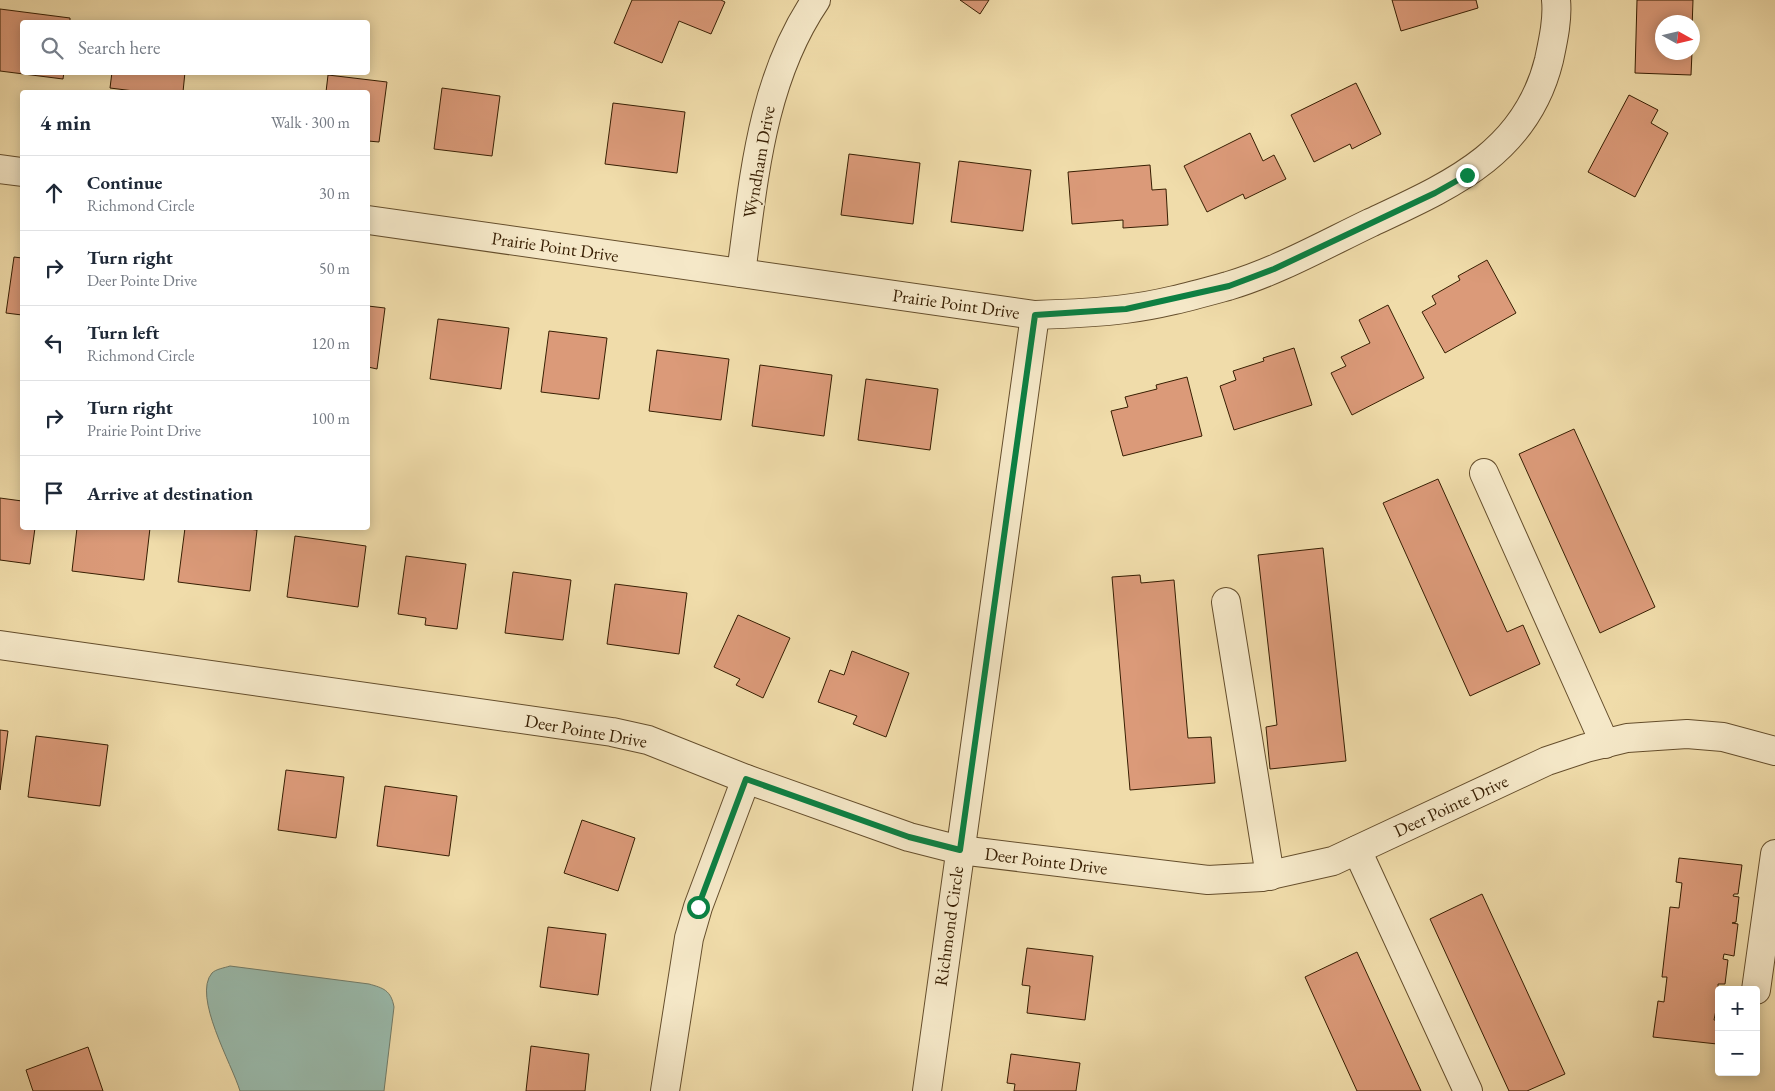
<!DOCTYPE html>
<meta charset="utf-8">
<style>
:root{--surface:#fff;--page:#f2f2f3;--text:#1f2937;--muted:#747a83;--line:#e0e1e3}
body{margin:0;font-family:"EB Garamond",serif;background:var(--page);color:var(--text)}
.controls{position:absolute;right:15px;bottom:15px;display:grid;overflow:hidden;border-radius:5px;box-shadow:0 2px 12px #0003}
.controls button{width:45px;height:45px;display:grid;place-items:center;padding:0;border:0;border-bottom:1px solid var(--line);background:var(--surface);color:var(--text);font:25px sans-serif}
.compass{position:absolute;left:1655px;top:15px;width:45px;height:45px;border-radius:50%;background:var(--surface);box-shadow:0 2px 12px #0003;rotate:98deg}
.stop{position:absolute;width:15px;height:15px;margin:-11px;border:4px solid #0b8043;border-radius:50%;background:#fff}
.stop.end{background:#0b8043;border-color:#fff;box-shadow:0 1px 5px #0008}
.list{margin:0;padding:0;list-style:none}
h2{display:flex;justify-content:space-between;align-items:center;height:65px;margin:0;padding:0 20px;font-size:21px}
h2 small{font-size:16px;font-weight:400;color:var(--muted)}
.list li{display:grid;grid-template-columns:32px 1fr auto;gap:15px;align-items:center;box-sizing:border-box;height:75px;padding:0 20px;border-top:1px solid var(--line)}
.list b{display:block;font-size:19px;white-space:nowrap}
.list p{margin:0;font-size:16px;white-space:nowrap;color:var(--muted)}
.list em{font-size:16px;font-style:normal;color:var(--muted)}
.icon{flex:none;width:28px;height:28px;fill:none;stroke:currentColor;stroke-width:2;stroke-linecap:round;stroke-linejoin:round}
.map{position:relative;flex:none;width:1775px;height:1091px;overflow:hidden}
.search{position:absolute;background:var(--surface);box-shadow:0 2px 12px #0003;left:20px;top:20px;width:350px;height:55px;display:flex;align-items:center;gap:12px;box-sizing:border-box;padding:0 18px;border-radius:5px;color:var(--muted);font-size:19px}
.panel{position:absolute;background:var(--surface);box-shadow:0 2px 12px #0003;left:20px;top:90px;width:350px;height:440px;border-radius:5px}
.map>svg:first-child{display:block}
.water{fill:#9abbad;stroke:#727c69}
.building{fill:#db9a79;stroke:#371e02}
.lines{fill:none;stroke-linecap:round;stroke-linejoin:round}
.minor-casing{stroke:#654e2c;stroke-width:30}
.minor{stroke:#f5e8c8;stroke-width:28}
.route{stroke:#0b8043;stroke-width:6}
.labels{text-anchor:middle;stroke-width:4;stroke-linejoin:round;paint-order:stroke}
.street-label{font-size:18px;fill:#371e02;stroke:#f5e8c8}
</style>
<div class="map">
<svg width="1775" height="1091" viewBox="0 0 1775 1091">
<rect width="100%" height="100%" fill="#f0dcaa"/>
<filter id="stains"><feTurbulence type="fractalNoise" baseFrequency=".004" numOctaves="4"/><feColorMatrix values="0 0 0 0 .2 0 0 0 0 .09 0 0 0 0 .02 0 0 0 .5 -.17"/></filter>
<radialGradient id="worn" r=".72"><stop offset=".6" stop-color="#630" stop-opacity="0"/><stop offset="1" stop-color="#630" stop-opacity=".3"/></radialGradient>
<path class="water" d="M 230,966 L 369,984 C 383,988 391,990 394,1007 L 384,1091 L 240,1091 C 232,1064 192,996 212,973 C 216,969 224,968 230,966 Z"/>
<g class="building">
<path d="M 632,0 L 721,0 L 725,2 L 711,34 L 679,21 L 662,63 L 614,43 Z"/>
<path d="M 960,0 L 989,0 L 980,14 Z"/>
<path d="M 1392,0 L 1476,0 L 1478,8 L 1401,31 Z"/>
<path d="M 1637,0 L 1693,0 L 1692,29 L 1692,22 L 1662,22 L 1662,52 L 1692,52 L 1691,75 L 1635,73 Z"/>
<path d="M 0,9 L 70,18 L 70,22 L 22,22 L 22,72 L 64,72 L 63,79 L 0,71 Z"/>
<path d="M 112,72 L 185,72 L 183,92 L 142,92 L 110,88 Z"/>
<path d="M 328,75 L 387,82 L 379,142 L 368,141 L 368,92 L 326,92 Z"/>
<path d="M 1356,83 L 1381,134 L 1352,149 L 1350,144 L 1314,162 L 1291,115 Z"/>
<path d="M 442,88 L 500,96 L 492,156 L 434,149 Z"/>
<path d="M 1629,95 L 1658,110 L 1651,123 L 1668,133 L 1635,197 L 1588,172 Z"/>
<path d="M 613,103 L 685,112 L 677,173 L 605,164 Z"/>
<path d="M 1250,133 L 1263,161 L 1274,155 L 1286,179 L 1245,199 L 1243,194 L 1207,212 L 1184,166 Z"/>
<path d="M 849,154 L 920,163 L 913,224 L 841,215 Z"/>
<path d="M 959,161 L 1031,170 L 1023,231 L 951,222 Z"/>
<path d="M 1150,165 L 1152,190 L 1166,189 L 1168,225 L 1123,228 L 1123,220 L 1072,224 L 1068,172 Z"/>
<path d="M 14,257 L 22,258 L 22,315 L 6,313 Z"/>
<path d="M 1487,260 L 1516,313 L 1445,353 L 1422,312 L 1436,304 L 1432,296 L 1460,280 L 1458,276 Z"/>
<path d="M 1388,305 L 1424,378 L 1352,415 L 1331,373 L 1346,366 L 1341,357 L 1370,343 L 1359,320 Z"/>
<path d="M 368,306 L 385,308 L 377,369 L 368,367 Z"/>
<path d="M 438,319 L 509,328 L 501,389 L 430,379 Z"/>
<path d="M 549,331 L 607,338 L 599,399 L 541,392 Z"/>
<path d="M 1294,348 L 1312,405 L 1234,430 L 1220,386 L 1236,380 L 1233,371 L 1264,361 L 1263,358 Z"/>
<path d="M 657,350 L 729,359 L 721,420 L 649,411 Z"/>
<path d="M 760,365 L 832,375 L 824,436 L 752,426 Z"/>
<path d="M 1187,377 L 1202,436 L 1123,456 L 1111,411 L 1128,407 L 1125,397 L 1157,389 L 1156,385 Z"/>
<path d="M 866,379 L 938,389 L 930,450 L 858,440 Z"/>
<path d="M 1574,429 L 1655,607 L 1600,633 L 1519,454 Z"/>
<path d="M 1438,479 L 1507,632 L 1523,625 L 1540,664 L 1470,696 L 1383,503 Z"/>
<path d="M 0,498 L 22,501 L 22,528 L 35,528 L 30,564 L 0,560 Z"/>
<path d="M 77,528 L 150,528 L 144,580 L 72,571 Z"/>
<path d="M 185,528 L 239,528 L 257,530 L 250,591 L 178,582 Z"/>
<path d="M 295,536 L 366,546 L 358,607 L 287,597 Z"/>
<path d="M 1323,548 L 1346,761 L 1270,769 L 1266,727 L 1277,725 L 1258,555 Z"/>
<path d="M 406,556 L 466,564 L 457,629 L 425,625 L 426,618 L 398,614 Z"/>
<path d="M 513,572 L 571,580 L 563,640 L 505,633 Z"/>
<path d="M 1140,575 L 1141,583 L 1174,580 L 1188,738 L 1211,737 L 1215,783 L 1130,790 L 1112,577 Z"/>
<path d="M 615,584 L 687,593 L 679,654 L 607,644 Z"/>
<path d="M 738,615 L 790,638 L 763,698 L 736,685 L 740,679 L 714,667 Z"/>
<path d="M 852,651 L 909,673 L 886,737 L 853,724 L 857,716 L 818,702 L 830,670 L 844,675 Z"/>
<path d="M 0,730 L 8,731 L 0,790 Z"/>
<path d="M 36,736 L 108,745 L 100,806 L 28,797 Z"/>
<path d="M 286,770 L 344,777 L 336,838 L 278,830 Z"/>
<path d="M 385,786 L 457,796 L 449,856 L 377,846 Z"/>
<path d="M 582,820 L 635,838 L 618,891 L 564,873 Z"/>
<path d="M 1679,858 L 1742,865 L 1738,894 L 1734,894 L 1733,896 L 1739,897 L 1736,922 L 1732,923 L 1738,924 L 1734,956 L 1724,954 L 1723,959 L 1728,960 L 1725,984 L 1718,984 L 1719,1011 L 1716,1010 L 1714,1020 L 1719,1021 L 1717,1044 L 1653,1037 L 1658,1001 L 1664,1002 L 1667,977 L 1662,977 L 1670,907 L 1679,908 L 1682,883 L 1676,882 Z"/>
<path d="M 1482,894 L 1565,1074 L 1527,1091 L 1509,1091 L 1430,919 Z"/>
<path d="M 548,927 L 606,934 L 598,995 L 540,987 Z"/>
<path d="M 1027,948 L 1093,956 L 1085,1020 L 1027,1013 L 1030,986 L 1022,985 Z"/>
<path d="M 1357,952 L 1421,1091 L 1357,1091 L 1305,977 Z"/>
<path d="M 531,1046 L 589,1054 L 585,1091 L 526,1091 Z"/>
<path d="M 88,1047 L 103,1091 L 33,1091 L 26,1070 Z"/>
<path d="M 1011,1054 L 1080,1063 L 1076,1091 L 1014,1091 L 1015,1084 L 1007,1083 Z"/>
</g>
<g class="lines">
<g class="minor-casing">
<g id="minor">
<path d="M 0,169 L 22,172"/>
<path d="M 368,220 L 1035,315 C 1065,314 1095,313 1125,309 C 1160,305 1195,295 1228,286 C 1278,271 1324,245 1370,223 C 1449,186 1526,154 1549,60 C 1553,41 1558,19 1556,0"/>
<path d="M 741,273 C 754,179 761,81 816,0"/>
<path d="M 1484,473 L 1605,744"/>
<path d="M 1226,602 L 1270,876"/>
<path d="M 0,645 L 612,732 L 648,740 L 746,779 L 909,837 L 960,850 L 1208,880 L 1262,877 L 1333,861 L 1547,761 L 1586,748 L 1627,738 L 1687,734 L 1723,737 L 1775,751"/>
<path d="M 1357,850 L 1468,1091"/>
<path d="M 1756,990 L 1775,854"/>
<path d="M 665,1091 L 689,938 L 698,907 L 746,779"/>
<path d="M 927,1091 L 1035,315"/>
</g>
</g>
<use href="#minor" class="minor"/>
</g>
<g class="lines">
<path class="route" d="M 698,907 L 746,779 L 909,837 L 960,850 L 1035,315 L 1126,309 L 1229,286 L 1274,269 L 1435,193 L 1467,175"/>
</g>
<g class="labels">
<g class="street-label">
<text transform="translate(759 162) rotate(-80)" y="6">Wyndham Drive</text>
<text transform="translate(555 247) rotate(8)" y="6">Prairie Point Drive</text>
<text transform="translate(956 304) rotate(8)" y="6">Prairie Point Drive</text>
<text transform="translate(586 731) rotate(10)" y="6">Deer Pointe Drive</text>
<text transform="translate(1451 806) rotate(-25)" y="6">Deer Pointe Drive</text>
<text transform="translate(1046 861) rotate(7)" y="6">Deer Pointe Drive</text>
<text transform="translate(949 926) rotate(-82)" y="6">Richmond Circle</text>
</g>
</g>
<rect width="100%" height="100%" filter="url(#stains)"/>
<rect width="100%" height="100%" fill="url(#worn)"/>
</svg>
<div class="controls">
<button>+</button>
<button>−</button>
</div>
<svg class="compass" viewBox="-18 -18 36 36"><path d="M0-13l5 13h-10z" fill="#e53935"/><path d="M0 13l5-13h-10z" fill="#747a83"/></svg>
<div class="stop" style="left:698px;top:907px"></div>
<div class="stop end" style="left:1467px;top:175px"></div>
<div class="search"><svg class="icon" aria-label="search" viewBox="0 0 24 24"><circle cx="10" cy="10" r="6"/><path d="M15 15l6 6"/></svg>Search here</div>
<section class="panel">
<h2>4 min<small>Walk · 300 m</small></h2>
<ul class="list">
<li><svg class="icon" aria-label="ahead" viewBox="0 0 24 24"><path d="M12 20V5M6 11l6-6 6 6"/></svg><div><b>Continue</b><p>Richmond Circle</p></div><em>30 m</em></li>
<li><svg class="icon" aria-label="right" viewBox="0 0 24 24"><path d="M7 20v-9h11M14 6l5 5-5 5"/></svg><div><b>Turn right</b><p>Deer Pointe Drive</p></div><em>50 m</em></li>
<li><svg class="icon" aria-label="left" viewBox="0 0 24 24"><path d="M17 20v-9H6M10 6l-5 5 5 5"/></svg><div><b>Turn left</b><p>Richmond Circle</p></div><em>120 m</em></li>
<li><svg class="icon" aria-label="right" viewBox="0 0 24 24"><path d="M7 20v-9h11M14 6l5 5-5 5"/></svg><div><b>Turn right</b><p>Prairie Point Drive</p></div><em>100 m</em></li>
<li><svg class="icon" aria-label="arrive" viewBox="0 0 24 24"><path d="M6 21V4h12l-3 4 3 4H6"/></svg><div><b>Arrive at destination</b></div></li>
</ul>
</section>
</div>
